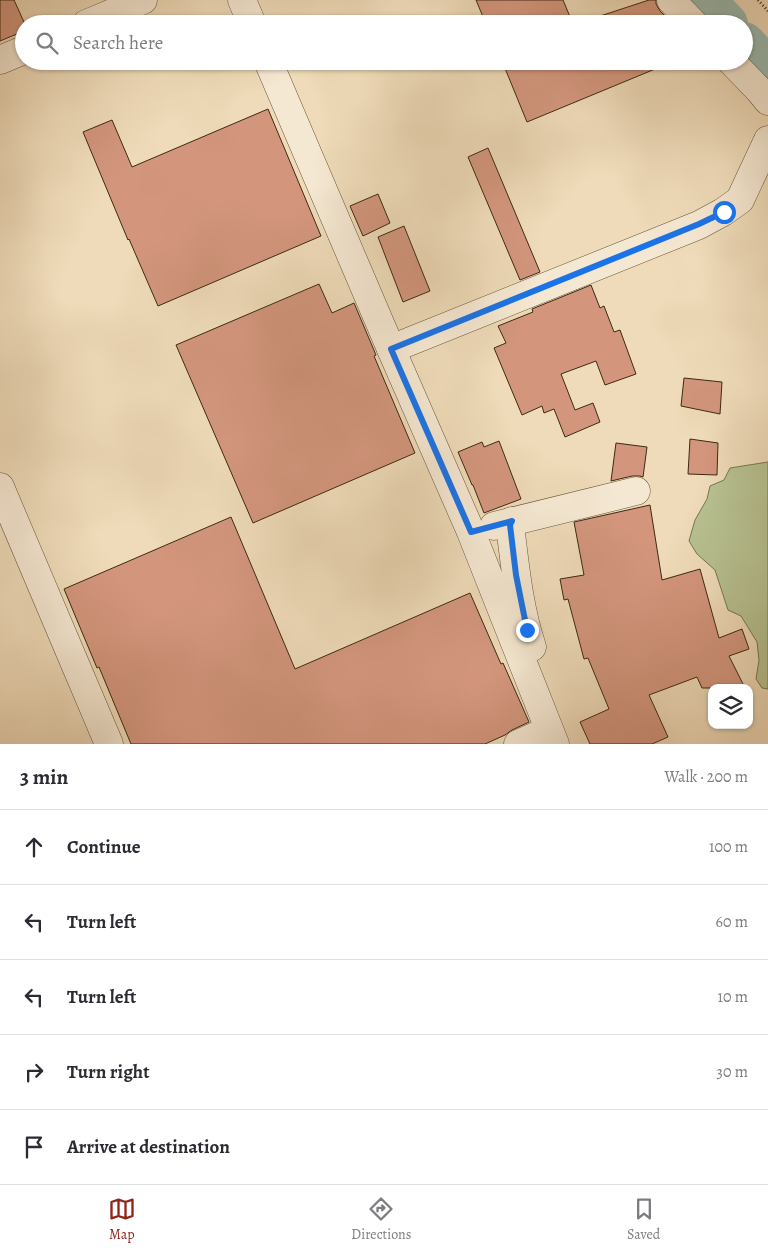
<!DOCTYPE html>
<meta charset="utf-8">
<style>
:root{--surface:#fff;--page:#f7f7f7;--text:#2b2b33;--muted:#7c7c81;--line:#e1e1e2;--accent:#8f2418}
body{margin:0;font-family:Alegreya,serif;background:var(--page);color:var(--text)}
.controls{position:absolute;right:15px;bottom:15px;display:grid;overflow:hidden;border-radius:10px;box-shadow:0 1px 4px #0004}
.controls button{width:45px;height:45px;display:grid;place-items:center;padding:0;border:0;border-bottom:1px solid var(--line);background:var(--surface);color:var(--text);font:25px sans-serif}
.stop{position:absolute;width:15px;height:15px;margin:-11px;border:4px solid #1a73e8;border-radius:50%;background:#fff}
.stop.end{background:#1a73e8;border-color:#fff;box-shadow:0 1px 5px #0008}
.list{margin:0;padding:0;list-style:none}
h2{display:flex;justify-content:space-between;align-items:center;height:65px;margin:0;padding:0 20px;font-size:21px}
h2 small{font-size:16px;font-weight:400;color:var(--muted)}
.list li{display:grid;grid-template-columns:32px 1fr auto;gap:15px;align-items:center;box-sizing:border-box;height:75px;padding:0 20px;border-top:1px solid var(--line)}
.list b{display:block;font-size:19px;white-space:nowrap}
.list em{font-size:16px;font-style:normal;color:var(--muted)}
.icon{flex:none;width:28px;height:28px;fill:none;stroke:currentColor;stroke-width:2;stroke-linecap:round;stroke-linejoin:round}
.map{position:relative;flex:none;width:768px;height:744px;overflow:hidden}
.search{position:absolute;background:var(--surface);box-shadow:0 1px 4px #0004;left:15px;right:15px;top:15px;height:55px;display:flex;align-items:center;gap:12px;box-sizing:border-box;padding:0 18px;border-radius:28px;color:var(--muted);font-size:19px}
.sheet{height:440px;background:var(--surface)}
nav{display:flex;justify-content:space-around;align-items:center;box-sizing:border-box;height:70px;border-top:1px solid var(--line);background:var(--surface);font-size:14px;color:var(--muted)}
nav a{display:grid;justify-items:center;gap:2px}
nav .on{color:var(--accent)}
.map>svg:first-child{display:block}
.green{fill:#b7c191;stroke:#797652}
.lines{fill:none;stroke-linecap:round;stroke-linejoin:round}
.river{stroke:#9abbb2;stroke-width:42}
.building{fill:#d3967d;stroke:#3b2a12}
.minor-casing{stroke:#68563c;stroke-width:29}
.path{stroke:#3b2a12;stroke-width:3;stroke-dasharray:1 2.5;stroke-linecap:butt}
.minor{stroke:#f5e8d2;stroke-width:28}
.route{stroke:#1a73e8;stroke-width:6}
</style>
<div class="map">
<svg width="768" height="744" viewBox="0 0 768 744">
<rect width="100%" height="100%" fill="#efdbb9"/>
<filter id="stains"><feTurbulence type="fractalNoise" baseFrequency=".004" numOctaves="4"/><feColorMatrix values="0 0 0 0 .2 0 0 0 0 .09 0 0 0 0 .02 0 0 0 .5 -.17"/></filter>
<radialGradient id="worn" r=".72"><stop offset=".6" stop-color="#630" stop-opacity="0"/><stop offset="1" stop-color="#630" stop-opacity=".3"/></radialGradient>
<path class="green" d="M 768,462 L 768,689 L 762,688 L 756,679 L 759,660 L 757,642 L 741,616 L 728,610 L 715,570 L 697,554 L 689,541 L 695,520 L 707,499 L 710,486 L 724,480 L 730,468 Z"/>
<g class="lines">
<g class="river">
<path d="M 704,0 L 727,24"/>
<path d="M 744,43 L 768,68"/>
</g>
</g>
<g class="building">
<path d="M 0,0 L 14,0 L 24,22 L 24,31 L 0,41 Z"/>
<path d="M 476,0 L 563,0 L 573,24 L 486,24 Z"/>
<path d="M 649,0 L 656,0 L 656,4 L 660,11 L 666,17 L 668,24 L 589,24 L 588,20 Z"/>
<path d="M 502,61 L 671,61 L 672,62 L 527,122 Z"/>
<path d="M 268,109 L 321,236 L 158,306 L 129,239 L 128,240 L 83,132 L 112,120 L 132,167 Z"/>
<path d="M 488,148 L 540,272 L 520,280 L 468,157 Z"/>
<path d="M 378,194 L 390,223 L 363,236 L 350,206 Z"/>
<path d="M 404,226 L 430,291 L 403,302 L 378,237 Z"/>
<path d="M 319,284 L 332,313 L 354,303 L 376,355 L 374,356 L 415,453 L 253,523 L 176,345 Z"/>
<path d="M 591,285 L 600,308 L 604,306 L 614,332 L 620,330 L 636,374 L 605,385 L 596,361 L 561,374 L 575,410 L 593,403 L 600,422 L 565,437 L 554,409 L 544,413 L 542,406 L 522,415 L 494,348 L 506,343 L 498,326 L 533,312 L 532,309 Z"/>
<path d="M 684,378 L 722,382 L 720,414 L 681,406 Z"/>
<path d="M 690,439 L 718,443 L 717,475 L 688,474 Z"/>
<path d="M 499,441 L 521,499 L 484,513 L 473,485 L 472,485 L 458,452 L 482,442 L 484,447 Z"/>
<path d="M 616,443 L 647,447 L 643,477 L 640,476 L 632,476 L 611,481 Z"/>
<path d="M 650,505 L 662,580 L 700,569 L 719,638 L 742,629 L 749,649 L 729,656 L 745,688 L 702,688 L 697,677 L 649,695 L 668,737 L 652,744 L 590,744 L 580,722 L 609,709 L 588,658 L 584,659 L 568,599 L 564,600 L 560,579 L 584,575 L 574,522 Z"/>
<path d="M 231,517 L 295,669 L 470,593 L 501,664 L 503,663 L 529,722 L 512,730 L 505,735 L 485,744 L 131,744 L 99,667 L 97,668 L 64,589 Z"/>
</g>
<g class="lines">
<g class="minor-casing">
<g id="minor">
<path d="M 242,0 L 252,24"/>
<path d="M 671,0 L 694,24"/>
<path d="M 86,24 L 143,0"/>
<path d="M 0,60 L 24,50"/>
<path d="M 268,61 L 391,349 L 471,532 L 555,744"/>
<path d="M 731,61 L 759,90 L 768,101"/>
<path d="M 391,349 L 699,225 L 723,212 L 740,200 L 768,140"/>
<path d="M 0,487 L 109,744"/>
<path d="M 512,521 L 510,525 C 515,566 519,608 532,647"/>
<path d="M 494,526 L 636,491"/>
<path d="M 518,744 L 549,730"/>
</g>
</g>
<path class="path" d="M 758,0 L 768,11"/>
<use href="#minor" class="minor"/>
</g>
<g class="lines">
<path class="route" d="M 527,630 L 516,575 L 510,525 L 512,521 L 471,532 L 391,349 L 699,224 L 724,212"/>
</g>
<rect width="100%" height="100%" filter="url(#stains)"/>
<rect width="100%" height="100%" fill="url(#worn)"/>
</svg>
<div class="controls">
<button><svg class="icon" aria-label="layers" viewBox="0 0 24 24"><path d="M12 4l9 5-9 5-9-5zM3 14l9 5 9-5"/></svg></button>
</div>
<div class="stop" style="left:724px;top:212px"></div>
<div class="stop end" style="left:527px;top:630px"></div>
<div class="search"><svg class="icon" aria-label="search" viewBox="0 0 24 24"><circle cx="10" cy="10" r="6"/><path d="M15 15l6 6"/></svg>Search here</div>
</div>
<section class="sheet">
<h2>3 min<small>Walk · 200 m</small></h2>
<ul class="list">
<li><svg class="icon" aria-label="ahead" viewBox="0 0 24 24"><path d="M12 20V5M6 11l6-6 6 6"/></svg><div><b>Continue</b></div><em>100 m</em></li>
<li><svg class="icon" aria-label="left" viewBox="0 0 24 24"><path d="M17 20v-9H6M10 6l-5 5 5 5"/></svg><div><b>Turn left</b></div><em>60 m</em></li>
<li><svg class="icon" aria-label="left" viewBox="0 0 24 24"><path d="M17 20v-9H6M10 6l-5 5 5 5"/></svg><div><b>Turn left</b></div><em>10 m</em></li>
<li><svg class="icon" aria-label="right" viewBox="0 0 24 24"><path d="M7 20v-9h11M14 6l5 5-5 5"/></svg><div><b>Turn right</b></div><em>30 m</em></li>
<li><svg class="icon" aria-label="arrive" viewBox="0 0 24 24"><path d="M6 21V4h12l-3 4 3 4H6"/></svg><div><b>Arrive at destination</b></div></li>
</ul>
</section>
<nav>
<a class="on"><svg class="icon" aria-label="map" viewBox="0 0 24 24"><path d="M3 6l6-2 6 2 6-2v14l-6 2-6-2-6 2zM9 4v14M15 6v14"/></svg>Map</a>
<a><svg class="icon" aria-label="directions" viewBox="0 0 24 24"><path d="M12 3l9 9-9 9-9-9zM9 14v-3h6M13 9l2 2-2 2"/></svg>Directions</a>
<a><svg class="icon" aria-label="saved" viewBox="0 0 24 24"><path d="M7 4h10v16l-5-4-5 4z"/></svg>Saved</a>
</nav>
